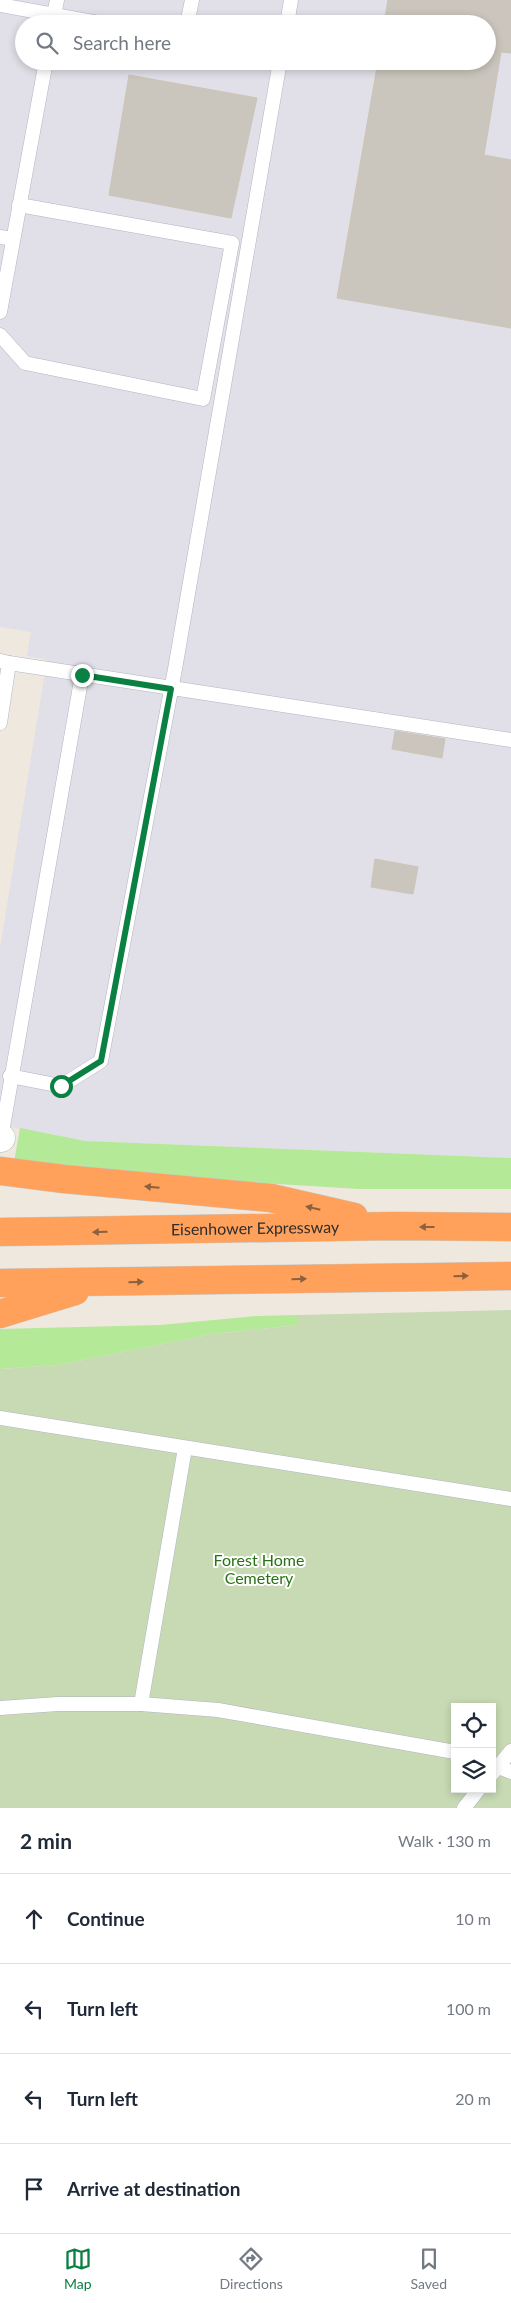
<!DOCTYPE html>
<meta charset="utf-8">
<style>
:root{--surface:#fff;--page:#f2f2f3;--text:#1f2937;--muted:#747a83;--line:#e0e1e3;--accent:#0b8043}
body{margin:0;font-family:Lato,sans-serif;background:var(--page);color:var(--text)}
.controls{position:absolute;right:15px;bottom:15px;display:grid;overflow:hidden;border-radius:0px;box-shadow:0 2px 8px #0003}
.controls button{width:45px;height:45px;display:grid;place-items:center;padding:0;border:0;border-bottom:1px solid var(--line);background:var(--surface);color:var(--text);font:25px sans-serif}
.stop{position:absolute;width:15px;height:15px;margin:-11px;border:4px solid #0b8043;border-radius:50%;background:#fff}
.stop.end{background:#0b8043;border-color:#fff;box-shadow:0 1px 5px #0008}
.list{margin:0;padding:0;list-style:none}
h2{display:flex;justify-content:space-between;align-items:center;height:65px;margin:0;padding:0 20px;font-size:21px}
h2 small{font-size:16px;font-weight:400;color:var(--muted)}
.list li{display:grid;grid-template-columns:32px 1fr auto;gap:15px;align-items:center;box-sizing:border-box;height:90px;padding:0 20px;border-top:1px solid var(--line)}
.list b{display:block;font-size:19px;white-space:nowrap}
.list em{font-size:16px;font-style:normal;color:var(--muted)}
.icon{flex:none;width:28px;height:28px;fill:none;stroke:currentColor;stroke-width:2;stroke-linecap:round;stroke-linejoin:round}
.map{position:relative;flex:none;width:511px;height:1808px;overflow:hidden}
.search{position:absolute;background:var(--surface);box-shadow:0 2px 8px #0003;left:15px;right:15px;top:15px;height:55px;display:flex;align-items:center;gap:12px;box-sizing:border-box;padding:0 18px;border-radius:28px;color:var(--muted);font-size:19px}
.sheet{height:425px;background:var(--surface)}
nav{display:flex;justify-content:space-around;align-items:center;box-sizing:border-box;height:70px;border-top:1px solid var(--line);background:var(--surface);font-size:14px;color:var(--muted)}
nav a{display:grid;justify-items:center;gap:2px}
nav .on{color:var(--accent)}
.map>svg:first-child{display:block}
.industrial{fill:#e1dfe7;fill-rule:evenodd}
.green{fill:#b3e997}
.cemetery{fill:#c7dab4;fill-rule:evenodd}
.building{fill:#cbc6bd;stroke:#cbc4b7}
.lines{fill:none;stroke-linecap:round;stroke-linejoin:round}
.service-casing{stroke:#b2b5c1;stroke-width:15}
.tertiary-casing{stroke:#b2b5c1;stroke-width:29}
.motorway-casing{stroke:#c8c8c8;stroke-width:29}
.service{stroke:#fff;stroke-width:14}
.tertiary{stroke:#fff;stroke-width:28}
.motorway{stroke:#ffa15a;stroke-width:28}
.oneway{fill:#8c6141}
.route{stroke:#0b8043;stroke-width:6}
.labels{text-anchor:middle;stroke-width:4;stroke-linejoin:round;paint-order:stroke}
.street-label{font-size:16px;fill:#2d2d2d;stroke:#fff}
.park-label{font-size:16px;fill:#287215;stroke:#fff}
</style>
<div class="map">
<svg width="511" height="1808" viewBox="0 0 511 1808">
<rect width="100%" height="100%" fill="#efe8de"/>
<path class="industrial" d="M 0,0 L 511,0 L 511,1158 L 85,1141 L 0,1125 L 0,948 L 47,660 L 27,656 L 31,632 L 0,627 ZM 24,24 L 487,24 L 487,61 L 24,61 Z"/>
<g class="green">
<path d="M 20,1128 L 85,1141 L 511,1158 L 511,1189 L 359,1189 L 214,1180 L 14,1162 Z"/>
<path d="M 298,1315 L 298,1325 L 213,1334 L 58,1365 L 0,1369 L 0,1329 L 160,1325 L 257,1316 Z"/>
</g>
<path class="cemetery" d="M 511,1310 L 511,1808 L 0,1808 L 0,1369 L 58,1365 L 213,1334 L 298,1325 L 298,1315 ZM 455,1707 L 492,1707 L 492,1789 L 455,1789 Z"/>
<g class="building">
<path d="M 388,0 L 511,0 L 511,53 L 501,52 L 484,155 L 511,160 L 511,328 L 337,298 L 378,61 L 487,61 L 487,24 L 384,24 Z"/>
<path d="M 129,75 L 257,98 L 231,218 L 109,195 Z"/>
<path d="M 395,731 L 445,739 L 442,758 L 392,749 Z"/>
<path d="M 375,859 L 418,867 L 413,894 L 371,887 Z"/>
</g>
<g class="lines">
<g class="service-casing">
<g id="service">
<path d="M 0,5 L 104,24"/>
<path d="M 52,24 L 57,0"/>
<path d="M 187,24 L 192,0"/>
<path d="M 287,24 L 291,0"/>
<path d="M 0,237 L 13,239"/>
<path d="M 0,312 L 46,61"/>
<path d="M 0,335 L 25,363 L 203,399 L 232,243 L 19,205"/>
<path d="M 9,663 L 511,740"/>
<path d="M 0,723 L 9,663 L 1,661"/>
<path d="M 10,1076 L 61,1086 L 101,1061 L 175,669 L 280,61"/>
<path d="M 1,1138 L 82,675"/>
<path d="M 0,1418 L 511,1499"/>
<path d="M 141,1704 L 185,1448"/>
<path d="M 0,1708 L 58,1704 L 141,1704 L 218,1710 L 455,1752"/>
<path d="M 492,1764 L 511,1772"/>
<path d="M 492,1774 L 511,1751"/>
<path d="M 464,1808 L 479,1789"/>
</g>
</g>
<g class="tertiary-casing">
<path id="tertiary" d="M 0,1138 L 1,1138"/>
</g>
<g class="motorway-casing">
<g id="motorway">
<path d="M 0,1171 L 64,1179 L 271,1198 L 354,1217"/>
<path id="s1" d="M 0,1232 L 394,1226 L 511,1227"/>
<path d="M 0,1283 L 511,1276"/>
<path d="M 0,1314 L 75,1291"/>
</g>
</g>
<use href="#service" class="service"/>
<use href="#tertiary" class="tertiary"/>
<use href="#motorway" class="motorway"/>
</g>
<defs><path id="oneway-solid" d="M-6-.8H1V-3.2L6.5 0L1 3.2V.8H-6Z" transform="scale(1.25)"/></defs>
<g class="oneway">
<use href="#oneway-solid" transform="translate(152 1187) rotate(-175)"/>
<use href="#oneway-solid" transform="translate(313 1208) rotate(-167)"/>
<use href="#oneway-solid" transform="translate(427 1227) rotate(-180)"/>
<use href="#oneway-solid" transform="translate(100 1232) rotate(179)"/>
<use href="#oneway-solid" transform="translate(461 1276) rotate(-1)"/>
<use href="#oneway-solid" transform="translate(299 1279) rotate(-1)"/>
<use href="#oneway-solid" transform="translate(136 1282) rotate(-1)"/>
</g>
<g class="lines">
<path class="route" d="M 61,1086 L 101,1061 L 171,689 L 82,675"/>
</g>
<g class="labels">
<g class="street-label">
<text dy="6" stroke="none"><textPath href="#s1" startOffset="255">Eisenhower Expressway</textPath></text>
</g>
<g class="park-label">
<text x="259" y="1566">Forest Home<tspan x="259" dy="18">Cemetery</tspan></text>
</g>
</g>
</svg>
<div class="controls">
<button><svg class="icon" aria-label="locate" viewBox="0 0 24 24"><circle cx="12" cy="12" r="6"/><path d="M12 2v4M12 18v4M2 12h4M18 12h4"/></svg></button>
<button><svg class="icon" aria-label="layers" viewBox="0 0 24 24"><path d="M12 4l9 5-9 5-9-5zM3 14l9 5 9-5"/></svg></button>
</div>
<div class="stop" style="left:61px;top:1086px"></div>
<div class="stop end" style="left:82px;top:675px"></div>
<div class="search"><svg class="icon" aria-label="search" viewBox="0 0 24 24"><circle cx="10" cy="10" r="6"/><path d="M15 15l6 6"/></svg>Search here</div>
</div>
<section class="sheet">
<h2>2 min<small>Walk · 130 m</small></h2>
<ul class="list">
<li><svg class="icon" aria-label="ahead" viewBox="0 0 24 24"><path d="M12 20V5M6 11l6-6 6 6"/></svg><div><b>Continue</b></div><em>10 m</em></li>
<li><svg class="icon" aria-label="left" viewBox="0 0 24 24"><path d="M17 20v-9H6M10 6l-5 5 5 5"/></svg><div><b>Turn left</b></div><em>100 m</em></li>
<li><svg class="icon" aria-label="left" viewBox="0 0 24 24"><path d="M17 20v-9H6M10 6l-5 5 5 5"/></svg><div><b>Turn left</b></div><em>20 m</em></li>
<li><svg class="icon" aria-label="arrive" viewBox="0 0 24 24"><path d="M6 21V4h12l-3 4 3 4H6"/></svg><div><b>Arrive at destination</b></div></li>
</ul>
</section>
<nav>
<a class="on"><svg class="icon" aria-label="map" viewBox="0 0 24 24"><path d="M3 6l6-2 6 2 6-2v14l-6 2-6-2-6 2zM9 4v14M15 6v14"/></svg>Map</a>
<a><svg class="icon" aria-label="directions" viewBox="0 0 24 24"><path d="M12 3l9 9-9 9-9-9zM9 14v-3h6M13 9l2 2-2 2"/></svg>Directions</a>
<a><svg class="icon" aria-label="saved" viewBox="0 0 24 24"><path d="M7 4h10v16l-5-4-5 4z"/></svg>Saved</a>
</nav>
